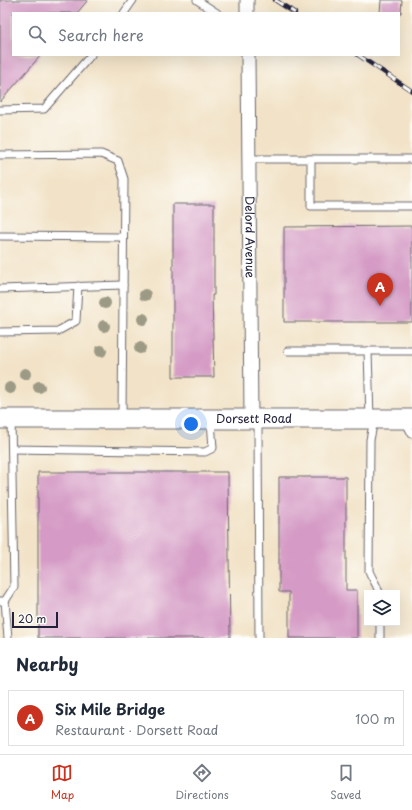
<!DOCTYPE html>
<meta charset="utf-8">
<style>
:root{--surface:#fff;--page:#f2f2f3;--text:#1f2937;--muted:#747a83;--line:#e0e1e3;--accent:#c8321e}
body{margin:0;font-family:"Playpen Sans",sans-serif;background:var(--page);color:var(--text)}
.controls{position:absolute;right:12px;bottom:12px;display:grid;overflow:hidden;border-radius:0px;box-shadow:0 4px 16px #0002}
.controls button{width:36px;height:36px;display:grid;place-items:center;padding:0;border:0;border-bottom:1px solid var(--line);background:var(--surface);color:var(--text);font:20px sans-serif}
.scale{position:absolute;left:12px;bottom:10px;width:46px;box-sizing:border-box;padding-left:4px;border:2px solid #22223b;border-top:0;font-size:11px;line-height:14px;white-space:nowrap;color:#22223b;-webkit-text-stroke:3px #fdfcf7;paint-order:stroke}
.you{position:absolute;left:191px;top:424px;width:14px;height:14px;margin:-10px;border:3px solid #fff;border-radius:50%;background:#1a73e8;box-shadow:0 0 0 6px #1a73e833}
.badge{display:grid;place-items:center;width:26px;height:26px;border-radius:50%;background:var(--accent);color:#fff;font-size:13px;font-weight:700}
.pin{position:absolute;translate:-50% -33px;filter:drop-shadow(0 1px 2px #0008)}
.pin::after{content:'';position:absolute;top:21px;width:14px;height:12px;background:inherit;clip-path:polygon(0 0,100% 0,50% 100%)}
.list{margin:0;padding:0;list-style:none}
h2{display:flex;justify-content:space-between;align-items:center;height:52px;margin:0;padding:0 16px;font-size:17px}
h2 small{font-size:13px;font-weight:400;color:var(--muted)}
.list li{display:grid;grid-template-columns:26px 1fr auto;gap:12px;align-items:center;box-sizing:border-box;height:56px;margin:0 8px 8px;padding:0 8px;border:1px solid var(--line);border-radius:0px}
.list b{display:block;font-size:15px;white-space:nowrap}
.list p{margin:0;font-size:13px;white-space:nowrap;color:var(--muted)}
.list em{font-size:13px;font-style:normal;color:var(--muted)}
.icon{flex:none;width:22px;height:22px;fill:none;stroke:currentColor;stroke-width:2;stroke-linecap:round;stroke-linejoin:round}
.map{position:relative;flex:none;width:412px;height:638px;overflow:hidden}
.search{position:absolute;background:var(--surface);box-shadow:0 4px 16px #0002;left:12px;right:12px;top:12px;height:44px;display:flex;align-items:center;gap:10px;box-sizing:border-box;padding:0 14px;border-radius:0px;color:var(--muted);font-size:15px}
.sheet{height:116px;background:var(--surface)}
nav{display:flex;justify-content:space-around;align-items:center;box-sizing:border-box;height:56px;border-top:1px solid var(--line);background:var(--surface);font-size:11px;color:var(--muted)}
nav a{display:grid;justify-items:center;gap:2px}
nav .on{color:var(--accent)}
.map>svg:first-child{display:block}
.building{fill:#d59bc6}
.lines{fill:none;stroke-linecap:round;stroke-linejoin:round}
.lane-casing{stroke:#6b666c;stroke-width:9}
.street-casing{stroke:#6b666c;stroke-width:15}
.secondary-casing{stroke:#6b666c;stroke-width:21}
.lane{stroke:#fff;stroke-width:7}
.street{stroke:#fff;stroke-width:13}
.secondary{stroke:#fff;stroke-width:19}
.rail-casing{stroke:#22223b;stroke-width:4.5}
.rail{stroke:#fdfcf7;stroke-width:3;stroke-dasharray:9;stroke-linecap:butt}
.tree{fill:#9c9a85}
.labels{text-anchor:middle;stroke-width:4;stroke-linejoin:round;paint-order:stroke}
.street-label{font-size:12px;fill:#22223b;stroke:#fdfcf7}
</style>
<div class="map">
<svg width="412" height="638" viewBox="0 0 412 638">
<rect width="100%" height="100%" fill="#fdfcf7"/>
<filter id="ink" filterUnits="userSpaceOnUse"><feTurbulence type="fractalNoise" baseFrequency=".025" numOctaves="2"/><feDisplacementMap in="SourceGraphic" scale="8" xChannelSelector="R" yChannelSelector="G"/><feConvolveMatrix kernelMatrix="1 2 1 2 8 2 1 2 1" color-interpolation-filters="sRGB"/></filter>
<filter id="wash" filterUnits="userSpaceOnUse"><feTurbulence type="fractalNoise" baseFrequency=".012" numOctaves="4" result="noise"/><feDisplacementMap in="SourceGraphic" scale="16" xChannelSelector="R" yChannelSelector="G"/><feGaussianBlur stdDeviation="0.9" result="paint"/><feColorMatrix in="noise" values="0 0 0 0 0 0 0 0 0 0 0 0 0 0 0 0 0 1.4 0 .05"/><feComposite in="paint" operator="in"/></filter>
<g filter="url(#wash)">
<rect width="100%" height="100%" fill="#f2e3c8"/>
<g id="blocks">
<g class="building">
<path d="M 0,0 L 88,0 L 77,13 L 13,13 L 13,55 L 41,55 L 0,102 Z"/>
<path d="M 381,0 L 402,0 L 401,13 L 380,13 Z"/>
<path d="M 173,204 L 214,204 L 214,295 L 212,295 L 214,377 L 173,377 Z"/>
<path d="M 412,226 L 412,322 L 284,322 L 284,227 Z"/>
<path d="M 38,472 L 228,472 L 230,638 L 38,638 Z"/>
<path d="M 279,477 L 346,477 L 346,590 L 357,590 L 357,638 L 289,638 L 289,592 L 279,592 Z"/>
</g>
</g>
</g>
<g filter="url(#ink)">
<use href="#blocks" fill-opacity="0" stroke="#6b666c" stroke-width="1"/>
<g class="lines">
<g class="lane-casing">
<g id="lane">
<path d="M 197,0 L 217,13"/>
<path d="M 124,13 L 133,0"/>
<path d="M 0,110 L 44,109 L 91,55"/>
<path d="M 0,155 L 101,154 L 118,161 L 124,179 L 122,417"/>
<path d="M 249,159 L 411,159 L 412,160"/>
<path d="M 311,159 L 311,206 L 412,206"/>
<path d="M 0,236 L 123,237"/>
<path d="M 0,289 L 123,285"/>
<path d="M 0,332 L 58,331 L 76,321 L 78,286"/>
<path d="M 288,351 L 412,351"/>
<path d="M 368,351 L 370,419"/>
<path d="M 258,420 L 259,638"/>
<path d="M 374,420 L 370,440 L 369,571 C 372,579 377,584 379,593"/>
<path d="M 405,421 L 412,434"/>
<path d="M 12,449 L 205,452 L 213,448 L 211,421"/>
<path d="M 0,601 L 5,601 L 14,587 L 11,419"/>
<path d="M 5,601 L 8,638"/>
<path d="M 380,623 L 380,638"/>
</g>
</g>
<g class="street-casing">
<g id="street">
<path d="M 247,13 L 247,0"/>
<path id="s1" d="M 248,55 L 251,420"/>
</g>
</g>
<g class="secondary-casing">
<g id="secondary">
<path id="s2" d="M 0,419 L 412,419"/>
</g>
</g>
<use href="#lane" class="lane"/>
<use href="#street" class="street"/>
<use href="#secondary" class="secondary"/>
<g class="rail-casing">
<g id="rail">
<path d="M 275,0 L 295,13"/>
<path d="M 358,55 L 412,91"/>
</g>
</g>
<use href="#rail" class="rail"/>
</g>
<g class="tree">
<circle cx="145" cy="295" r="6"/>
<circle cx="105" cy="303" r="6"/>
<circle cx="143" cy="319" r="6"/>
<circle cx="104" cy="326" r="6"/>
<circle cx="140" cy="348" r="6"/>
<circle cx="101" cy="351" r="6"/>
<circle cx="25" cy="374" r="6"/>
<circle cx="39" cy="387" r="6"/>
<circle cx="10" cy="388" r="6"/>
</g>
</g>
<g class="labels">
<g class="street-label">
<text dy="4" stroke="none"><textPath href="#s1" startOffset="182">Delord Avenue</textPath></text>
<text dy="4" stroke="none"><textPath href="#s2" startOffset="254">Dorsett Road</textPath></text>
</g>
</g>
</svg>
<div class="controls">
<button><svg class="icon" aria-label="layers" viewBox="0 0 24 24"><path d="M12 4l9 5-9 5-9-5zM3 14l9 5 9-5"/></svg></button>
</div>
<div class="scale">20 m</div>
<div class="you"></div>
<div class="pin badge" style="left:380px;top:306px">A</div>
<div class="search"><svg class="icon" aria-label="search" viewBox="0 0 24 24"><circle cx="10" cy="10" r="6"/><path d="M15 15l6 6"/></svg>Search here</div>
</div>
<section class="sheet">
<h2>Nearby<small></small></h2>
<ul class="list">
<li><span class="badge">A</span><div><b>Six Mile Bridge</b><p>Restaurant · Dorsett Road</p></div><em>100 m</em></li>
</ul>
</section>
<nav>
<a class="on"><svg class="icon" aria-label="map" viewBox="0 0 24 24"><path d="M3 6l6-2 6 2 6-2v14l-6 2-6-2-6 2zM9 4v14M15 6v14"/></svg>Map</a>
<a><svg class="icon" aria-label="directions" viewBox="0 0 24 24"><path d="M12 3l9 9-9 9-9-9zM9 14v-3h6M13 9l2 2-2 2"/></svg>Directions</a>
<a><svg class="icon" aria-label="saved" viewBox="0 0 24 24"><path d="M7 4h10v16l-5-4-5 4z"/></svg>Saved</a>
</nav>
